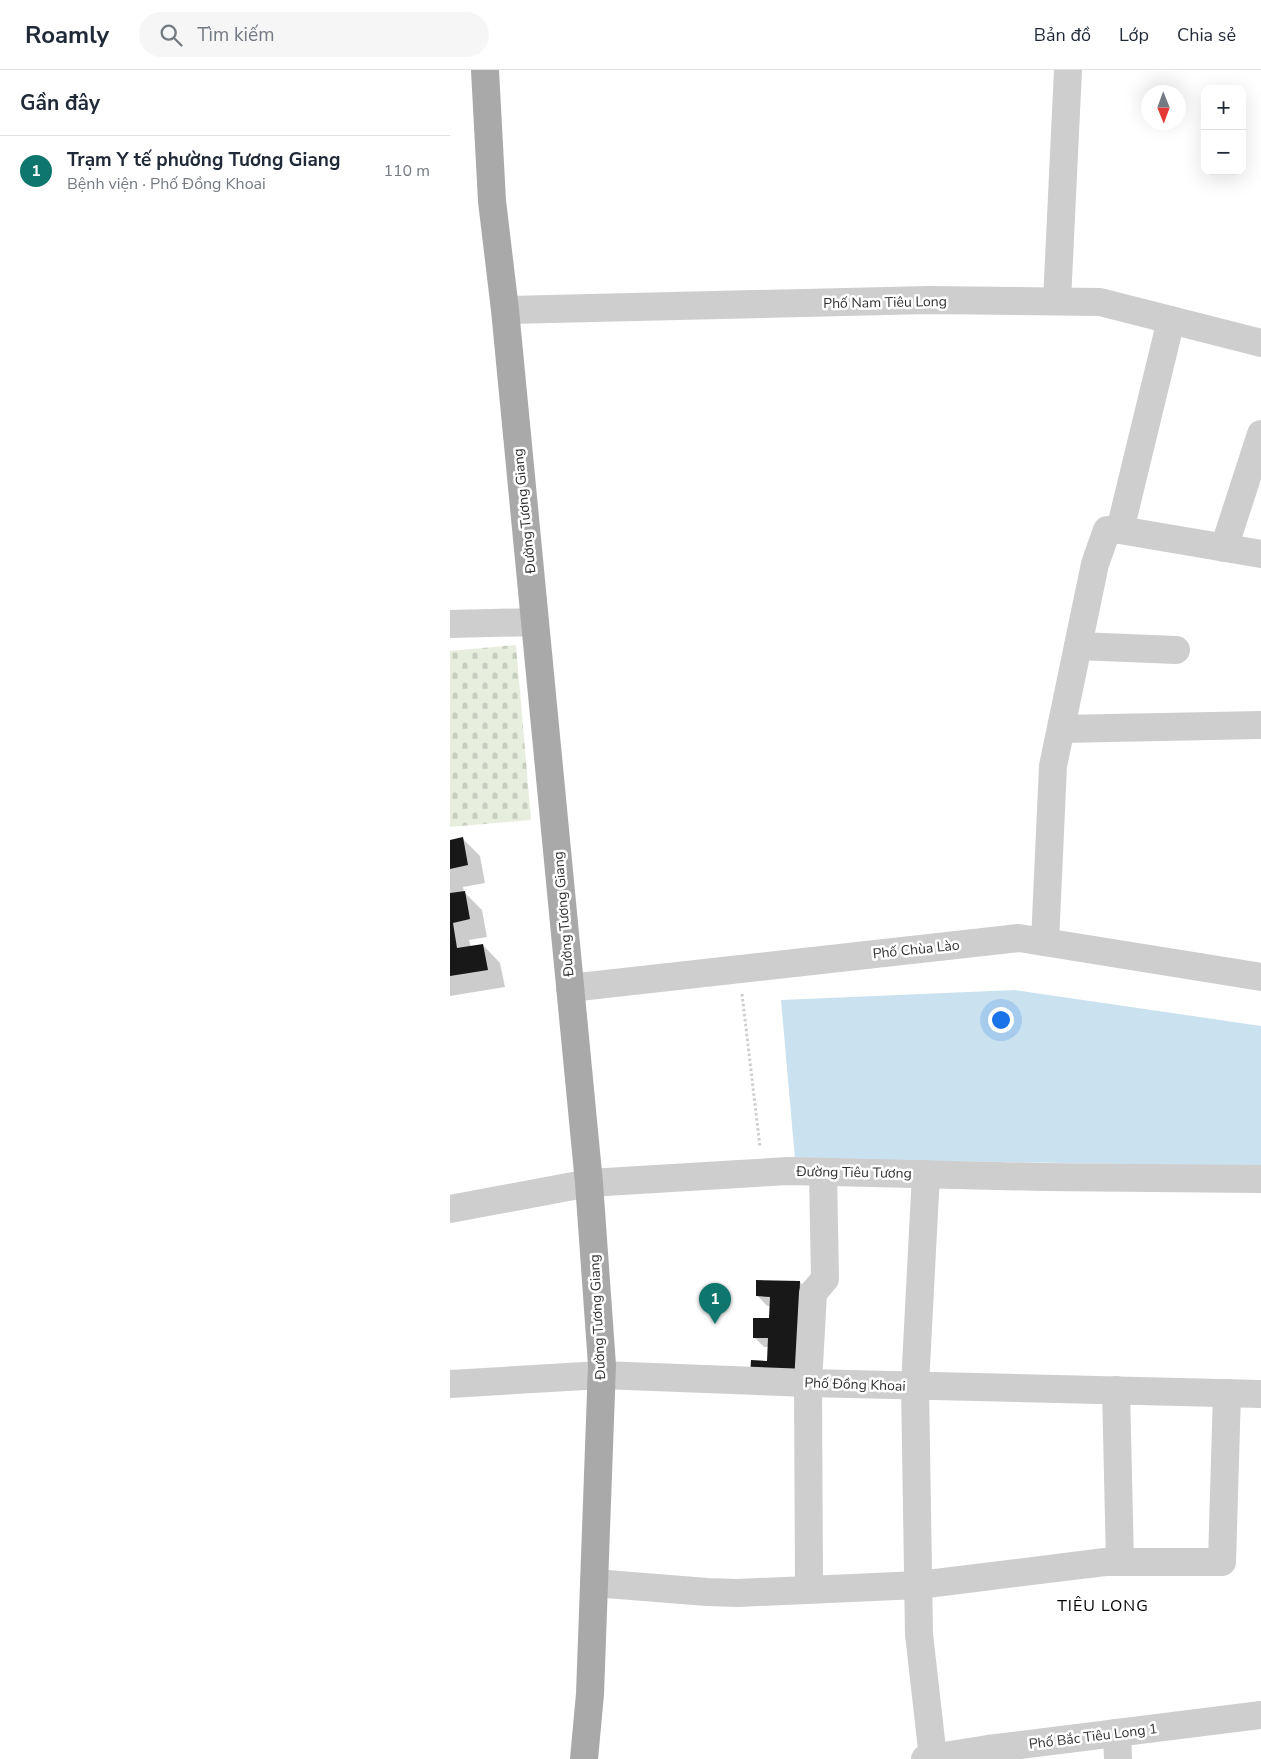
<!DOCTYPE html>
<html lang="vi">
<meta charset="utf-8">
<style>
:root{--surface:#fff;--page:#f6f6f7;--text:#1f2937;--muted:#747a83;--line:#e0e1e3;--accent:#0f766e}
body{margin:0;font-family:"Nunito Sans",sans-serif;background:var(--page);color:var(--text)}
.controls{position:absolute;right:15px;top:15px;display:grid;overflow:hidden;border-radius:10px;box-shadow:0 5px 20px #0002}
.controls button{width:45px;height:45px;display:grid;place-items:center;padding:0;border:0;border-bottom:1px solid var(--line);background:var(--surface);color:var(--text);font:25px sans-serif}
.compass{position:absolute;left:691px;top:15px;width:45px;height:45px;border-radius:50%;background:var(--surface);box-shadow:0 5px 20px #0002;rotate:179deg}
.you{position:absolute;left:550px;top:949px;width:18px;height:18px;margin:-12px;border:4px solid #fff;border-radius:50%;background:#1a73e8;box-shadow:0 0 0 8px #1a73e833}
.badge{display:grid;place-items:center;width:32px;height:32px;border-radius:50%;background:var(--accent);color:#fff;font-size:16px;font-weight:700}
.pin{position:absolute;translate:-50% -41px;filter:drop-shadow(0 1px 2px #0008)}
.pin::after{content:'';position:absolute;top:26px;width:18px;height:15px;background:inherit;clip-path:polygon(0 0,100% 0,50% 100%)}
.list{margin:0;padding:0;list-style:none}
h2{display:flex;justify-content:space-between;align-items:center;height:65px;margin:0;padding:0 20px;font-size:21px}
h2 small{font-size:16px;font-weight:400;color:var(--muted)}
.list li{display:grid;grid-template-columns:32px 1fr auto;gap:15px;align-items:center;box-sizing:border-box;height:70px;padding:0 20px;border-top:1px solid var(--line)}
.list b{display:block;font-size:19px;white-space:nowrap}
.list p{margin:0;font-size:16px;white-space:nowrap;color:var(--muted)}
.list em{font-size:16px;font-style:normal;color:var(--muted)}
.icon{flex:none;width:28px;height:28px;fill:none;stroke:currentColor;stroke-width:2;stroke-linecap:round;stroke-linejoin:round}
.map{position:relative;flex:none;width:811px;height:1689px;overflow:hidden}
header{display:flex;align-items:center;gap:30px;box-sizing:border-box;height:70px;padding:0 25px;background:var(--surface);border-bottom:1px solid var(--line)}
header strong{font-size:24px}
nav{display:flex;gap:28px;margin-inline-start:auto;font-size:18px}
.search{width:350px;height:45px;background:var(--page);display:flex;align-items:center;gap:12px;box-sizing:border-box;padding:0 18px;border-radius:28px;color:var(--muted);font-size:19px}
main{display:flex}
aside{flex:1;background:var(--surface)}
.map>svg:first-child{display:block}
.cemetery{fill:url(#cemetery-stones)}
.water{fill:#cae2ef}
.shadow{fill:#0003}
.building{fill:#181818}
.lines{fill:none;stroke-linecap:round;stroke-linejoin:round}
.path{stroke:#cecece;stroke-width:3;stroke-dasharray:2.5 2.5;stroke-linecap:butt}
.minor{stroke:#cecece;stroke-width:28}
.major{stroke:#a9a9a9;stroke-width:28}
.labels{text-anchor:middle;stroke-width:5;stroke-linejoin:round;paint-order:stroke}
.street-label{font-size:14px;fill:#313131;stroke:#fff}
.quarter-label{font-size:16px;letter-spacing:1px;fill:#000;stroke:#fff}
</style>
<header>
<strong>Roamly</strong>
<div class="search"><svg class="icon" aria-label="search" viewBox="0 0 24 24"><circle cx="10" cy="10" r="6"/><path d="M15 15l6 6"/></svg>Tìm kiếm</div>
<nav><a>Bản đồ</a><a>Lớp</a><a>Chia sẻ</a></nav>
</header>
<main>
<aside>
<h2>Gần đây<small></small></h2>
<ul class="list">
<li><span class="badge">1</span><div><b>Trạm Y tế phường Tương Giang</b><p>Bệnh viện · Phố Đồng Khoai</p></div><em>110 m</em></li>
</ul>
</aside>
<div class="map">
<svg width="811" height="1689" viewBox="0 0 811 1689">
<defs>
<pattern id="cemetery-stones" width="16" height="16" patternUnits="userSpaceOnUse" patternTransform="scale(1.25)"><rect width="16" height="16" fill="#e8eede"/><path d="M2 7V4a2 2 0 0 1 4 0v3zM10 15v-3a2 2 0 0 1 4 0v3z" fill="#c7cdbf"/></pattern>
</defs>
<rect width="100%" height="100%" fill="#fff"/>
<path class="cemetery" d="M 66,575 L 81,750 L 0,757 L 0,581 Z"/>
<path class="water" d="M 565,920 L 811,956 L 811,1096 L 345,1089 L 331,930 Z"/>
<g class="shadow">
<path d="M 13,769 L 30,786 L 35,813 L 13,817 L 14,822 L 32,840 L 37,867 L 19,870 L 21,877 L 33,875 L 50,893 L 55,917 L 0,926 L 0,771 Z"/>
<path d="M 350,1212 L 360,1222 L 318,1292 L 319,1277 L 314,1277 L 304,1267 L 321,1249 L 321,1236 L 317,1236 L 307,1225 Z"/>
</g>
<g class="building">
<path d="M 13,767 L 18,795 L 0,799 L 0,770 Z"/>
<path d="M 15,821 L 20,849 L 3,853 L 7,878 L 33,874 L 38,900 L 0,906 L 0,823 Z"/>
<path d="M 306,1210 L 350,1211 L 347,1308 L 300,1307 L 301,1290 L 317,1291 L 318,1268 L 303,1268 L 303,1248 L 319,1248 L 320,1227 L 306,1226 Z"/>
</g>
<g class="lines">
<path class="path" d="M 292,924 L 310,1077"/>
<g class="minor">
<path d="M 607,231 L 618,0"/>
<path d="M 55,240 L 478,230 L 650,232 L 811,273"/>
<path d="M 670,460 L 721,250"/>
<path d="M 774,478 L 811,364"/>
<path d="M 0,554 L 85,552"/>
<path d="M 628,576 L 726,580"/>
<path d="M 611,659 L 811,655"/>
<path d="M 595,872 L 603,696 L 645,494 L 657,460 L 670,460 L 811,484"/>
<path d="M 120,918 L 569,868 L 811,907"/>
<path d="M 476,1104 L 465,1315 L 469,1564 L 483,1688"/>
<path d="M 0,1139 L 139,1113 L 338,1101 L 593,1107 L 811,1109"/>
<path d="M 0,1314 L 151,1305 L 358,1313 L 811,1324"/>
<path d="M 666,1320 L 670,1492"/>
<path d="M 144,1513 L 257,1522 L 288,1523 L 469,1515 L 655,1492 L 772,1492 L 777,1323"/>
<path d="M 359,1518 L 358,1313 L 363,1223 L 375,1209 L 373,1102"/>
<path d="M 667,1663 L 668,1689"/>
<path d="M 475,1689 L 538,1679 L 811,1645"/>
</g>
<path class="major" d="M 35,0 L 42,131 L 55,240 L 139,1113 L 152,1295 L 140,1624 L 134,1689"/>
</g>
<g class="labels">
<g class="street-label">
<text transform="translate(435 232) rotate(-1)" y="5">Phố Nam Tiêu Long</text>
<text transform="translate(74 441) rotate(-96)" y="5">Đường Tương Giang</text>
<text transform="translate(113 844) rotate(-95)" y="5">Đường Tương Giang</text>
<text transform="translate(466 879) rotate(-6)" y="5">Phố Chùa Lào</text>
<text transform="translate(404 1102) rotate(1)" y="5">Đường Tiêu Tương</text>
<text transform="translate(147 1247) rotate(-93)" y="5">Đường Tương Giang</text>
<text transform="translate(405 1314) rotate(2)" y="5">Phố Đồng Khoai</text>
<text transform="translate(643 1666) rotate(-7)" y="5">Phố Bắc Tiêu Long 1</text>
</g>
<g class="quarter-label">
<text x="653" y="1541">TIÊU LONG</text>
</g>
</g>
</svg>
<div class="controls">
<button>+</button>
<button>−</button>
</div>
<svg class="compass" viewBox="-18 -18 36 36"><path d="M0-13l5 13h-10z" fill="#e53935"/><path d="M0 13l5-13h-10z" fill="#747a83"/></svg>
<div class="you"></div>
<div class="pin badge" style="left:265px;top:1254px">1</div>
</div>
</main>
